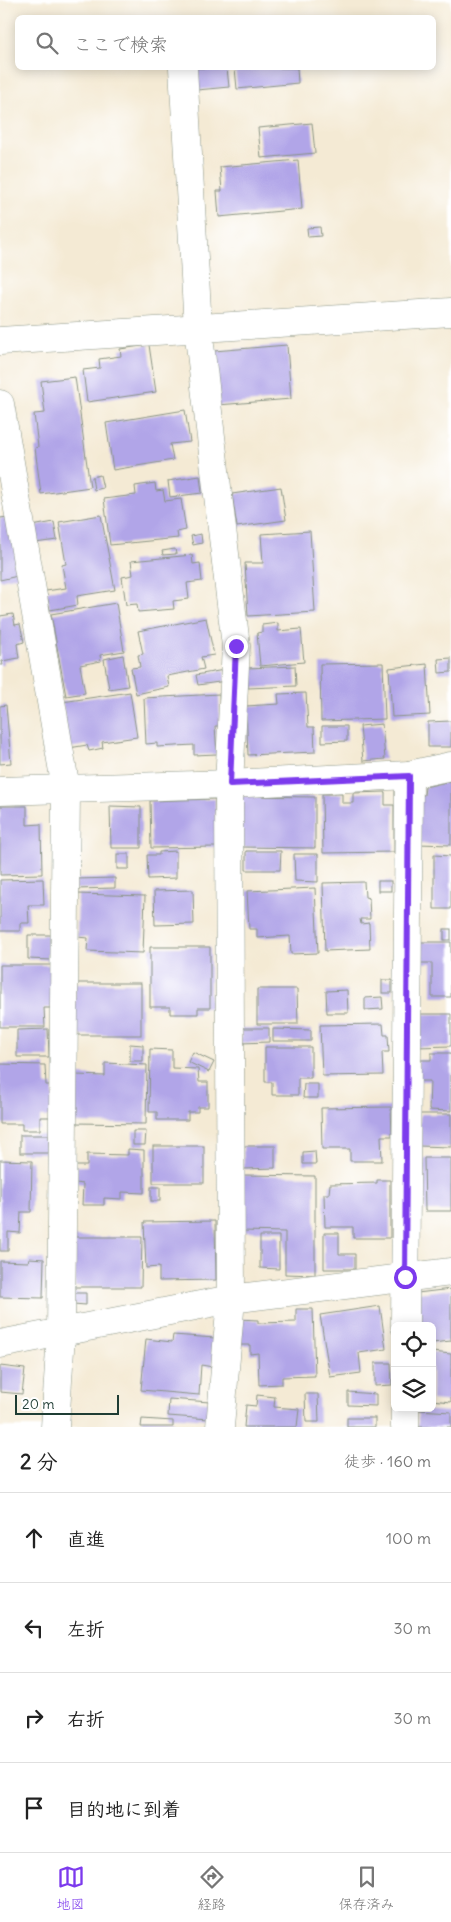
<!DOCTYPE html>
<html lang="ja">
<meta charset="utf-8">
<style>
:root{--surface:#fff;--page:#f6f6f6;--text:#222;--muted:#767676;--line:#e0e0e0;--accent:#7c3aed}
body{margin:0;font-family:Delius,"Klee One",sans-serif;background:var(--page);color:var(--text)}
.controls{position:absolute;right:15px;bottom:15px;display:grid;overflow:hidden;border-radius:8px;box-shadow:0 2px 12px #0003}
.controls button{width:45px;height:45px;display:grid;place-items:center;padding:0;border:0;border-bottom:1px solid var(--line);background:var(--surface);color:var(--text);font:25px sans-serif}
.scale{position:absolute;left:15px;bottom:12px;width:104px;box-sizing:border-box;padding-left:5px;border:2px solid #1f3d34;border-top:0;font-size:14px;line-height:18px;white-space:nowrap;color:#1f3d34;-webkit-text-stroke:4px #fff;paint-order:stroke}
.stop{position:absolute;width:15px;height:15px;margin:-11px;border:4px solid #7c3aed;border-radius:50%;background:#fff}
.stop.end{background:#7c3aed;border-color:#fff;box-shadow:0 1px 5px #0008}
.list{margin:0;padding:0;list-style:none}
h2{display:flex;justify-content:space-between;align-items:center;height:65px;margin:0;padding:0 20px;font-size:21px}
h2 small{font-size:16px;font-weight:400;color:var(--muted)}
.list li{display:grid;grid-template-columns:32px 1fr auto;gap:15px;align-items:center;box-sizing:border-box;height:90px;padding:0 20px;border-top:1px solid var(--line)}
.list b{display:block;font-size:19px;white-space:nowrap}
.list em{font-size:16px;font-style:normal;color:var(--muted)}
.icon{flex:none;width:28px;height:28px;fill:none;stroke:currentColor;stroke-width:2;stroke-linecap:round;stroke-linejoin:round}
.map{position:relative;flex:none;width:451px;height:1427px;overflow:hidden}
.search{position:absolute;background:var(--surface);box-shadow:0 2px 12px #0003;left:15px;right:15px;top:15px;height:55px;display:flex;align-items:center;gap:12px;box-sizing:border-box;padding:0 18px;border-radius:8px;color:var(--muted);font-size:19px}
.sheet{height:425px;background:var(--surface)}
nav{display:flex;justify-content:space-around;align-items:center;box-sizing:border-box;height:70px;border-top:1px solid var(--line);background:var(--surface);font-size:14px;color:var(--muted)}
nav a{display:grid;justify-items:center;gap:2px}
nav .on{color:var(--accent)}
.map>svg:first-child{display:block}
.building{fill:#b1a5e8}
.lines{fill:none;stroke-linecap:round;stroke-linejoin:round}
.street-casing{stroke:#8a9484;stroke-width:29}
.street{stroke:#fff;stroke-width:28}
.route{stroke:#7c3aed;stroke-width:6}
</style>
<div class="map">
<svg width="451" height="1427" viewBox="0 0 451 1427">
<rect width="100%" height="100%" fill="#fff"/>
<filter id="ink" filterUnits="userSpaceOnUse"><feTurbulence type="fractalNoise" baseFrequency=".02" numOctaves="2"/><feDisplacementMap in="SourceGraphic" scale="10" xChannelSelector="R" yChannelSelector="G"/><feConvolveMatrix kernelMatrix="1 2 1 2 8 2 1 2 1" color-interpolation-filters="sRGB"/></filter>
<filter id="wash" filterUnits="userSpaceOnUse"><feTurbulence type="fractalNoise" baseFrequency=".0096" numOctaves="4" result="noise"/><feDisplacementMap in="SourceGraphic" scale="20" xChannelSelector="R" yChannelSelector="G"/><feGaussianBlur stdDeviation="1.12" result="paint"/><feColorMatrix in="noise" values="0 0 0 0 0 0 0 0 0 0 0 0 0 0 0 0 0 1.4 0 .05"/><feComposite in="paint" operator="in"/></filter>
<g filter="url(#wash)">
<rect width="100%" height="100%" fill="#f4ead4"/>
<g id="blocks">
<g class="building">
<path d="M 195,68 L 227,68 L 229,87 L 197,90 Z"/>
<path d="M 235,68 L 297,68 L 298,83 L 237,89 Z"/>
<path d="M 312,123 L 315,153 L 261,158 L 258,128 Z"/>
<path d="M 298,160 L 302,209 L 219,217 L 217,191 L 222,191 L 220,167 Z"/>
<path d="M 320,227 L 321,236 L 308,237 L 307,228 Z"/>
<path d="M 149,345 L 156,392 L 87,402 L 83,370 L 100,368 L 99,359 L 121,356 L 120,349 Z"/>
<path d="M 287,345 L 291,399 L 218,405 L 214,351 Z"/>
<path d="M 75,377 L 90,487 L 41,494 L 35,448 L 38,447 L 34,414 L 45,413 L 41,381 Z"/>
<path d="M 185,410 L 190,442 L 170,444 L 173,460 L 113,470 L 106,423 Z"/>
<path d="M 100,475 L 103,488 L 94,490 L 92,477 Z"/>
<path d="M 200,476 L 202,493 L 170,497 L 168,481 Z"/>
<path d="M 155,483 L 156,491 L 163,490 L 165,501 L 181,499 L 186,530 L 177,532 L 178,538 L 110,545 L 104,499 L 136,495 L 135,486 Z"/>
<path d="M 281,487 L 286,520 L 237,527 L 232,494 Z"/>
<path d="M 101,515 L 115,590 L 77,596 L 78,605 L 50,610 L 46,591 L 66,588 L 62,565 L 66,564 L 59,522 Z"/>
<path d="M 9,517 L 22,575 L 0,580 L 0,518 Z"/>
<path d="M 54,522 L 57,540 L 35,543 L 32,526 Z"/>
<path d="M 310,531 L 315,612 L 248,616 L 245,563 L 263,563 L 261,534 Z"/>
<path d="M 201,534 L 202,543 L 193,545 L 191,536 Z"/>
<path d="M 175,549 L 176,554 L 163,555 L 162,551 Z"/>
<path d="M 192,555 L 193,564 L 200,563 L 202,581 L 187,583 L 189,599 L 173,601 L 174,609 L 138,612 L 137,604 L 126,605 L 122,577 L 133,575 L 131,561 Z"/>
<path d="M 116,603 L 124,651 L 100,655 L 101,661 L 80,665 L 85,693 L 66,696 L 51,614 Z"/>
<path d="M 13,614 L 15,625 L 20,624 L 24,642 L 17,644 L 19,658 L 2,661 L 3,665 L 0,665 L 0,616 Z"/>
<path d="M 206,618 L 214,655 L 201,657 L 204,669 L 167,676 L 169,687 L 136,694 L 131,668 L 140,667 L 138,655 L 143,654 L 138,631 Z"/>
<path d="M 278,623 L 278,631 L 301,629 L 304,662 L 260,666 L 257,633 L 262,632 L 262,625 Z"/>
<path d="M 123,655 L 128,686 L 109,689 L 104,659 Z"/>
<path d="M 451,658 L 451,672 L 439,673 L 438,659 Z"/>
<path d="M 383,663 L 385,719 L 321,721 L 320,664 Z"/>
<path d="M 427,664 L 430,715 L 392,717 L 389,668 Z"/>
<path d="M 295,666 L 296,686 L 248,688 L 247,668 Z"/>
<path d="M 224,670 L 226,681 L 198,685 L 196,675 Z"/>
<path d="M 130,692 L 137,737 L 102,742 L 103,748 L 89,751 L 87,745 L 69,748 L 62,702 Z"/>
<path d="M 306,693 L 308,727 L 314,727 L 315,752 L 248,755 L 246,706 L 279,704 L 278,694 Z"/>
<path d="M 219,694 L 220,726 L 215,726 L 217,754 L 194,755 L 194,745 L 157,747 L 157,743 L 146,744 L 144,698 Z"/>
<path d="M 6,705 L 11,763 L 0,764 L 0,706 Z"/>
<path d="M 451,721 L 451,747 L 428,747 L 428,722 Z"/>
<path d="M 382,724 L 385,759 L 363,761 L 360,726 Z"/>
<path d="M 322,726 L 347,726 L 347,741 L 322,742 Z"/>
<path d="M 451,781 L 451,845 L 418,844 L 418,796 L 424,795 L 425,787 Z"/>
<path d="M 385,792 L 385,805 L 394,805 L 394,852 L 323,853 L 322,794 L 342,794 L 342,803 L 353,803 L 353,793 Z"/>
<path d="M 241,796 L 315,797 L 315,848 L 240,847 Z"/>
<path d="M 215,799 L 216,847 L 151,848 L 150,801 Z"/>
<path d="M 0,806 L 27,806 L 27,825 L 41,824 L 42,874 L 0,875 Z"/>
<path d="M 110,806 L 141,807 L 141,848 L 111,848 Z"/>
<path d="M 176,851 L 176,878 L 148,879 L 147,855 L 159,855 L 159,852 Z"/>
<path d="M 246,851 L 281,851 L 280,870 L 246,870 Z"/>
<rect x="117" y="854" width="12" height="15"/>
<path d="M 294,854 L 318,854 L 318,882 L 295,881 Z"/>
<path d="M 434,855 L 451,856 L 451,909 L 434,909 Z"/>
<path d="M 115,878 L 115,888 L 76,889 L 76,879 Z"/>
<path d="M 43,879 L 44,905 L 28,905 L 29,923 L 20,923 L 20,931 L 0,931 L 0,880 Z"/>
<rect x="378" y="881" width="13" height="10"/>
<path d="M 364,882 L 365,897 L 369,898 L 370,919 L 360,919 L 361,924 L 369,923 L 370,949 L 325,951 L 323,883 Z"/>
<path d="M 315,888 L 318,953 L 291,954 L 290,936 L 257,938 L 257,929 L 249,929 L 247,891 Z"/>
<path d="M 193,890 L 194,924 L 155,925 L 154,891 Z"/>
<path d="M 78,894 L 145,896 L 143,953 L 87,951 L 88,938 L 77,937 Z"/>
<rect x="444" y="929" width="7" height="11"/>
<path d="M 28,935 L 52,935 L 52,960 L 28,959 Z"/>
<path d="M 417,942 L 451,942 L 451,997 L 432,997 L 432,963 L 418,963 Z"/>
<path d="M 150,947 L 210,947 L 210,1008 L 198,1008 L 198,1014 L 170,1014 L 170,1007 L 150,1007 Z"/>
<path d="M 0,965 L 51,965 L 52,1008 L 44,1008 L 45,1027 L 0,1027 Z"/>
<rect x="382" y="980" width="10" height="13"/>
<rect x="75" y="983" width="66" height="52"/>
<path d="M 257,989 L 297,989 L 298,1024 L 257,1024 Z"/>
<path d="M 347,990 L 348,1013 L 327,1013 L 326,991 Z"/>
<path d="M 382,997 L 383,1009 L 365,1010 L 365,998 Z"/>
<path d="M 417,1014 L 451,1014 L 451,1046 L 417,1047 Z"/>
<path d="M 383,1024 L 384,1035 L 388,1035 L 389,1052 L 382,1052 L 383,1075 L 322,1076 L 320,1025 Z"/>
<path d="M 241,1028 L 269,1028 L 269,1042 L 241,1043 Z"/>
<path d="M 48,1029 L 49,1057 L 17,1057 L 17,1030 Z"/>
<path d="M 273,1029 L 311,1030 L 311,1041 L 273,1041 Z"/>
<path d="M 130,1044 L 143,1045 L 143,1061 L 130,1061 Z"/>
<path d="M 265,1047 L 311,1047 L 311,1078 L 298,1078 L 298,1095 L 272,1095 L 272,1082 L 265,1082 Z"/>
<path d="M 150,1049 L 172,1050 L 172,1068 L 198,1069 L 199,1082 L 208,1082 L 208,1107 L 198,1107 L 198,1112 L 188,1112 L 188,1120 L 157,1120 L 157,1112 L 149,1112 Z"/>
<path d="M 193,1052 L 214,1062 L 209,1072 L 188,1062 Z"/>
<path d="M 431,1053 L 451,1053 L 451,1111 L 429,1110 L 430,1081 L 418,1081 L 418,1060 L 431,1060 Z"/>
<path d="M 105,1063 L 147,1065 L 146,1124 L 74,1123 L 76,1075 L 105,1076 Z"/>
<path d="M 0,1064 L 45,1065 L 46,1085 L 53,1085 L 53,1117 L 40,1117 L 40,1130 L 22,1130 L 22,1124 L 0,1124 Z"/>
<path d="M 304,1084 L 318,1084 L 318,1098 L 303,1098 Z"/>
<path d="M 391,1107 L 392,1136 L 381,1136 L 382,1161 L 350,1161 L 350,1149 L 322,1149 L 321,1108 Z"/>
<path d="M 420,1114 L 451,1114 L 451,1147 L 419,1146 Z"/>
<path d="M 133,1131 L 146,1131 L 145,1145 L 133,1145 Z"/>
<rect x="20" y="1135" width="29" height="18"/>
<rect x="153" y="1146" width="51" height="37"/>
<path d="M 243,1146 L 275,1146 L 275,1168 L 244,1169 Z"/>
<path d="M 128,1149 L 144,1150 L 144,1193 L 122,1192 L 122,1199 L 104,1198 L 104,1205 L 82,1205 L 83,1184 L 76,1183 L 76,1166 L 87,1166 L 87,1154 L 128,1155 Z"/>
<path d="M 315,1151 L 316,1164 L 303,1164 L 303,1152 Z"/>
<path d="M 424,1158 L 451,1158 L 451,1211 L 425,1211 Z"/>
<path d="M 0,1160 L 32,1161 L 31,1212 L 21,1212 L 20,1233 L 8,1232 L 8,1251 L 0,1251 Z"/>
<path d="M 242,1175 L 315,1176 L 315,1275 L 285,1274 L 285,1232 L 242,1231 Z"/>
<path d="M 377,1180 L 390,1180 L 390,1238 L 353,1238 L 353,1227 L 325,1227 L 324,1194 L 329,1194 L 330,1184 L 377,1183 Z"/>
<rect x="151" y="1187" width="9" height="14"/>
<path d="M 215,1221 L 216,1280 L 159,1281 L 159,1267 L 146,1268 L 144,1222 Z"/>
<path d="M 324,1233 L 339,1233 L 339,1254 L 355,1254 L 355,1269 L 324,1269 Z"/>
<path d="M 260,1236 L 279,1236 L 279,1269 L 260,1268 Z"/>
<path d="M 75,1237 L 142,1237 L 141,1287 L 75,1287 Z"/>
<path d="M 29,1258 L 44,1259 L 43,1298 L 0,1297 L 0,1261 L 28,1262 Z"/>
<path d="M 451,1289 L 451,1341 L 432,1343 L 432,1326 L 417,1326 L 417,1293 Z"/>
<path d="M 73,1293 L 86,1293 L 86,1305 L 73,1304 Z"/>
<path d="M 380,1306 L 386,1349 L 359,1353 L 361,1373 L 330,1377 L 320,1315 Z"/>
<path d="M 296,1309 L 313,1309 L 315,1376 L 282,1377 L 282,1384 L 259,1385 L 258,1353 L 250,1354 L 250,1345 L 238,1345 L 238,1319 L 258,1320 L 258,1323 L 296,1322 Z"/>
<path d="M 173,1335 L 215,1338 L 213,1367 L 201,1365 L 199,1395 L 141,1390 L 146,1339 L 172,1342 Z"/>
<path d="M 432,1352 L 451,1354 L 451,1402 L 432,1400 Z"/>
<path d="M 375,1363 L 391,1363 L 392,1385 L 375,1386 Z"/>
<path d="M 0,1366 L 25,1369 L 22,1394 L 0,1392 Z"/>
<path d="M 348,1392 L 376,1394 L 376,1406 L 348,1405 Z"/>
<path d="M 305,1394 L 318,1394 L 319,1422 L 306,1422 Z"/>
<path d="M 257,1395 L 275,1397 L 274,1407 L 299,1409 L 297,1427 L 244,1427 L 246,1405 L 256,1406 Z"/>
<path d="M 169,1399 L 210,1402 L 209,1419 L 168,1416 Z"/>
<path d="M 418,1410 L 451,1412 L 451,1427 L 418,1427 Z"/>
<rect x="347" y="1418" width="28" height="9"/>
<path d="M 142,1419 L 173,1421 L 173,1427 L 141,1427 Z"/>
</g>
</g>
</g>
<g filter="url(#ink)">
<use href="#blocks" fill-opacity="0" stroke="#8a9484" stroke-width="1"/>
<g class="lines">
<g class="street-casing">
<g id="street">
<path d="M 183,68 L 198,328 L 236,646 L 229,784 L 231,1299 L 220,1427"/>
<path d="M 0,341 L 451,312"/>
<path d="M 0,404 L 66,789 L 61,1334 L 55,1427"/>
<path d="M 0,791 L 229,784 L 409,775 L 451,766"/>
<path d="M 405,1326 L 409,775"/>
<path d="M 0,1344 L 231,1299 L 451,1272"/>
<path d="M 405,1427 L 405,1408"/>
</g>
</g>
<use href="#street" class="street"/>
</g>
</g>
<g class="lines" filter="url(#ink)">
<path class="route" d="M 236,646 L 230,784 L 409,776 L 405,1277"/>
</g>
</svg>
<div class="controls">
<button><svg class="icon" aria-label="locate" viewBox="0 0 24 24"><circle cx="12" cy="12" r="6"/><path d="M12 2v4M12 18v4M2 12h4M18 12h4"/></svg></button>
<button><svg class="icon" aria-label="layers" viewBox="0 0 24 24"><path d="M12 4l9 5-9 5-9-5zM3 14l9 5 9-5"/></svg></button>
</div>
<div class="scale">20 m</div>
<div class="stop" style="left:405px;top:1277px"></div>
<div class="stop end" style="left:236px;top:646px"></div>
<div class="search"><svg class="icon" aria-label="search" viewBox="0 0 24 24"><circle cx="10" cy="10" r="6"/><path d="M15 15l6 6"/></svg>ここで検索</div>
</div>
<section class="sheet">
<h2>2 分<small>徒歩 · 160 m</small></h2>
<ul class="list">
<li><svg class="icon" aria-label="ahead" viewBox="0 0 24 24"><path d="M12 20V5M6 11l6-6 6 6"/></svg><div><b>直進</b></div><em>100 m</em></li>
<li><svg class="icon" aria-label="left" viewBox="0 0 24 24"><path d="M17 20v-9H6M10 6l-5 5 5 5"/></svg><div><b>左折</b></div><em>30 m</em></li>
<li><svg class="icon" aria-label="right" viewBox="0 0 24 24"><path d="M7 20v-9h11M14 6l5 5-5 5"/></svg><div><b>右折</b></div><em>30 m</em></li>
<li><svg class="icon" aria-label="arrive" viewBox="0 0 24 24"><path d="M6 21V4h12l-3 4 3 4H6"/></svg><div><b>目的地に到着</b></div></li>
</ul>
</section>
<nav>
<a class="on"><svg class="icon" aria-label="map" viewBox="0 0 24 24"><path d="M3 6l6-2 6 2 6-2v14l-6 2-6-2-6 2zM9 4v14M15 6v14"/></svg>地図</a>
<a><svg class="icon" aria-label="directions" viewBox="0 0 24 24"><path d="M12 3l9 9-9 9-9-9zM9 14v-3h6M13 9l2 2-2 2"/></svg>経路</a>
<a><svg class="icon" aria-label="saved" viewBox="0 0 24 24"><path d="M7 4h10v16l-5-4-5 4z"/></svg>保存済み</a>
</nav>
